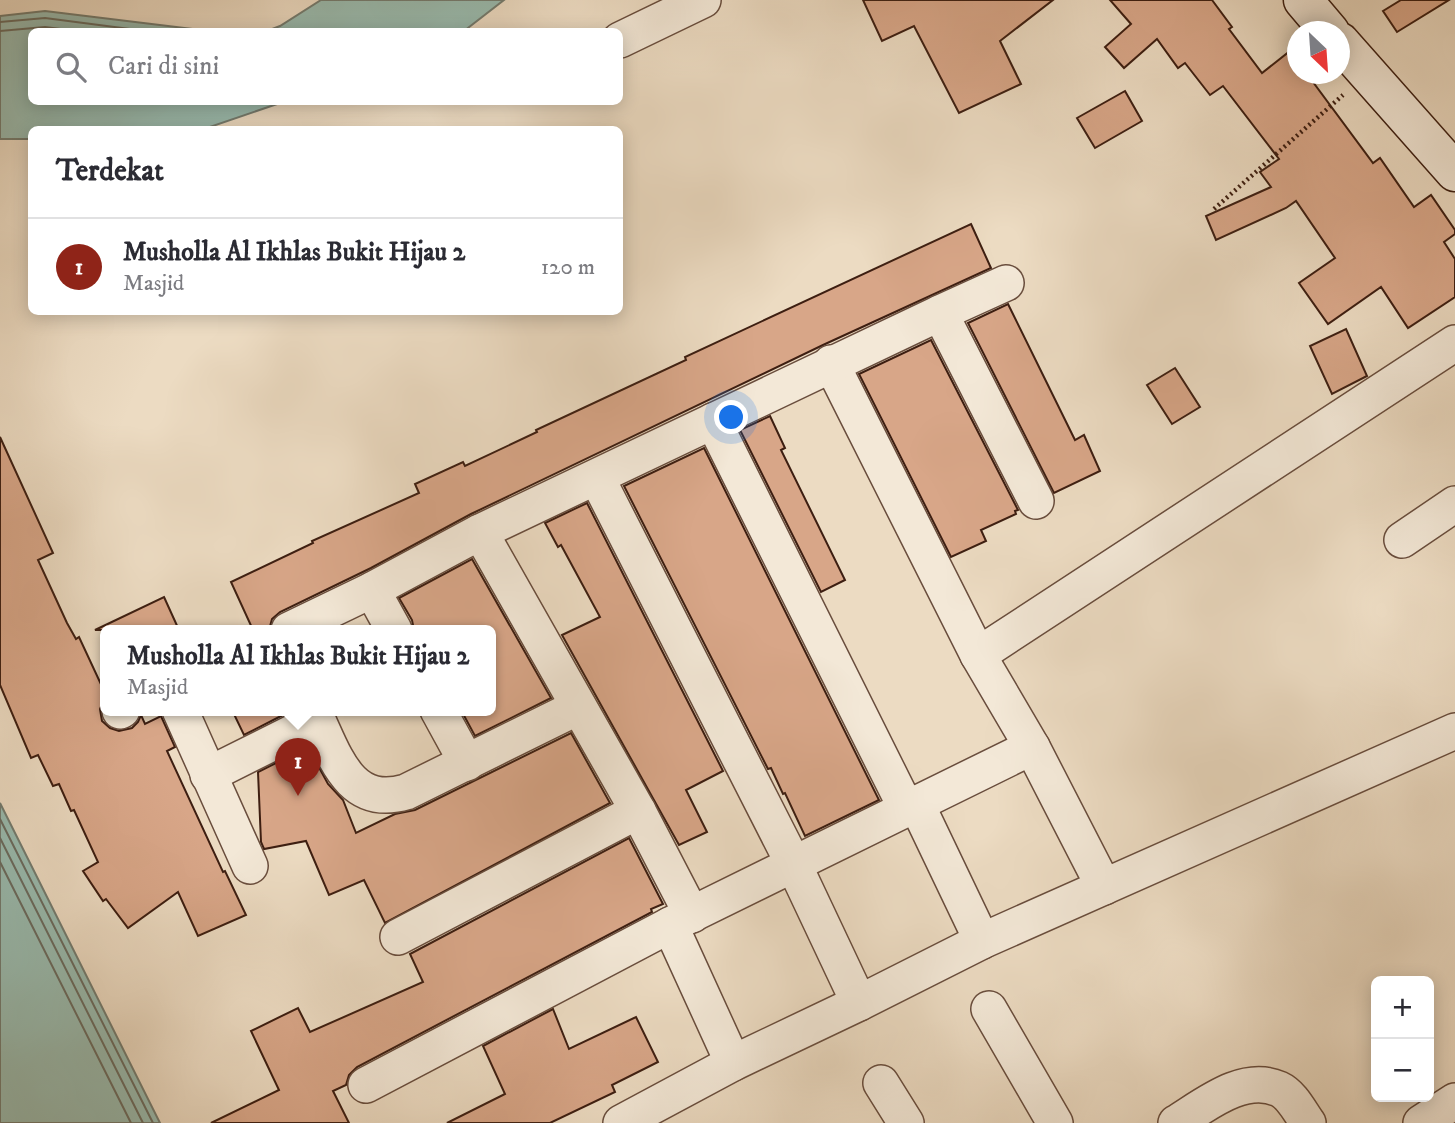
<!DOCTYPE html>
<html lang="id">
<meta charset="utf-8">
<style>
:root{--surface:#fff;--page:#f2f2f3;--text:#2b2b33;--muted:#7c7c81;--line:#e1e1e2;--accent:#8f2418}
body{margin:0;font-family:"IM FELL DW Pica",serif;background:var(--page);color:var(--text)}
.controls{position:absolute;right:21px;bottom:21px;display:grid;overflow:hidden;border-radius:10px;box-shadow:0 4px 18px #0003}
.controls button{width:63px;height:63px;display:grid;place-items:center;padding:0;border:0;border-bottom:2px solid var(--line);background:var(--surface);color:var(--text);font:35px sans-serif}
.compass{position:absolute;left:1287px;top:21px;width:63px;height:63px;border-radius:50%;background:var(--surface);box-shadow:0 4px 18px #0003;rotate:155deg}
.you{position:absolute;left:732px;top:418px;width:24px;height:24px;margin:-18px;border:5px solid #fff;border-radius:50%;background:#1a73e8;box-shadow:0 0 0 10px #1a73e833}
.badge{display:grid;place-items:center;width:46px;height:46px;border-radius:50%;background:var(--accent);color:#fff;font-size:23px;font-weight:700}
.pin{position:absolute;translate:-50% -58px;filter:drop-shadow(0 2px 4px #0008)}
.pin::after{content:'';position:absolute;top:37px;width:24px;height:21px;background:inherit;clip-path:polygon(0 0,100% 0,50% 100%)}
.popup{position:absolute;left:100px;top:625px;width:396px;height:91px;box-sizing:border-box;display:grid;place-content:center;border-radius:10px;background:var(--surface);filter:drop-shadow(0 2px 5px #0005);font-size:23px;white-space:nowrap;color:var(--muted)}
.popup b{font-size:26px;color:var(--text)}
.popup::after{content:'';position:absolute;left:50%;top:100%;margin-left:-14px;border:14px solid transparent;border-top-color:var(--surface)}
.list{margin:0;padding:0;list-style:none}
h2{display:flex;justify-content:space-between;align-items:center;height:91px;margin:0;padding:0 28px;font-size:30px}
h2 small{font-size:23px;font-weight:400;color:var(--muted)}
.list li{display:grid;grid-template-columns:46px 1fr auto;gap:21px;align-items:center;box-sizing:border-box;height:98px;padding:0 28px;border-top:2px solid var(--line)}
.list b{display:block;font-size:26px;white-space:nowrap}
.list p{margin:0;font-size:23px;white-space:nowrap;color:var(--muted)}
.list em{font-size:23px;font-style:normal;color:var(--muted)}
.icon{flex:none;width:38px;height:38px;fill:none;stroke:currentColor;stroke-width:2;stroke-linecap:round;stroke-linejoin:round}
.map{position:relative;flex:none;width:1455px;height:1123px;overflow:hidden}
.search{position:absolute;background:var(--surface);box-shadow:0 4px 18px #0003;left:28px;top:28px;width:595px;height:77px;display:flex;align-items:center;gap:18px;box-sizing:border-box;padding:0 24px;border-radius:10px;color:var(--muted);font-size:26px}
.panel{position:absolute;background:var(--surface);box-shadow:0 4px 18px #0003;left:28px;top:126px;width:595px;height:189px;border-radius:10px}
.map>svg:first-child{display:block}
.water{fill:#99bbaf;stroke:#747c70;stroke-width:2}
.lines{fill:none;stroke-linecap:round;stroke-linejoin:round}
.shore{stroke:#6b6c60;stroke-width:2}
.building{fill:#d8a688;stroke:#3d1e11;stroke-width:2}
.minor-casing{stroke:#694d3d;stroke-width:38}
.secondary-casing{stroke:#3d1e11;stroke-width:41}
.path{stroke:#3d1e11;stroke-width:4.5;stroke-dasharray:2 3.5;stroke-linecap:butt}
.minor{stroke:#f3e8d7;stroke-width:35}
.secondary{stroke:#f3e8d7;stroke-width:38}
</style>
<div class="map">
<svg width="1455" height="1123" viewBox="0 0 1455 1123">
<rect width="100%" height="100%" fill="#ecdbc2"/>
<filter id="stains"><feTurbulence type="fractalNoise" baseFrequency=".00286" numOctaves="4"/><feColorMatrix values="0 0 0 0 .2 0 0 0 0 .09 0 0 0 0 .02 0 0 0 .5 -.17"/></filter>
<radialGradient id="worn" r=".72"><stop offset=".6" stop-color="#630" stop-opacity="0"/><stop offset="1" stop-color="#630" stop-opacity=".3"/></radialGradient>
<g class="water">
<path d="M 321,0 L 504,0 L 464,31 L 267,31 L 280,26 Z"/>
<path d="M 45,11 L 209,31 L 32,32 L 32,102 L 283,102 L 204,129 L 32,130 L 31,139 L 0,139 L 0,16 Z"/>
<path d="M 0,803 L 160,1123 L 0,1123 Z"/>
</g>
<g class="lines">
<g class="shore">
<path d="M 0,22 L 45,18 L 153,32"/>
<path d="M 0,31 L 45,27 L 84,32"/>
<path d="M 0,819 L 153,1123"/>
<path d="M 0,838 L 143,1123"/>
<path d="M 0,862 L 131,1123"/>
</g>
</g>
<g class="building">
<path d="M 863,0 L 1053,0 L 1000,41 L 1021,84 L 959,113 L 914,26 L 882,41 Z"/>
<path d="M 1110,0 L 1212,0 L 1232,27 L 1229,29 L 1262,73 L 1290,51 L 1298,61 L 1298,74 L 1307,74 L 1373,163 L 1380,158 L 1414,207 L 1431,195 L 1455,230 L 1455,234 L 1444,242 L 1455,259 L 1455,297 L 1408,328 L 1381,287 L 1328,324 L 1299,283 L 1335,258 L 1296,201 L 1286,208 L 1216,240 L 1206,216 L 1271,187 L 1260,172 L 1279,159 L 1223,86 L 1210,95 L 1185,63 L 1178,68 L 1157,39 L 1124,68 L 1105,47 L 1131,24 Z"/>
<path d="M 1401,0 L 1449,0 L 1397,32 L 1383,11 Z"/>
<path d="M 1125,91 L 1142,121 L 1095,148 L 1077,118 Z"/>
<path d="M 971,224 L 991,268 L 823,345 L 471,514 L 371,568 L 280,612 L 272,619 L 269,630 L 253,630 L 231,582 L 313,543 L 312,541 L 419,493 L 415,484 L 463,462 L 465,466 L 537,432 L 536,430 L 686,360 L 685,357 Z"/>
<path d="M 1008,304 L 1075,440 L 1084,435 L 1100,471 L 1054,493 L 968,323 Z"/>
<path d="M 1346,329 L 1367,376 L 1332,394 L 1310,346 Z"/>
<path d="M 931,340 L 1018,510 L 1015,511 L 1016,514 L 981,530 L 986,541 L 951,557 L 859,374 Z"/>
<path d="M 1175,368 L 1200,407 L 1172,424 L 1147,385 Z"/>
<path d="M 770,416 L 785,448 L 781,450 L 845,580 L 821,592 L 740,430 Z"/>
<path d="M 0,437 L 53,553 L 38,560 L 67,623 L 76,639 L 79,637 L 106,695 L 100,709 L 102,721 L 110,728 L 119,731 L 132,728 L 138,722 L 141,715 L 145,724 L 161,716 L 175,747 L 167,751 L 223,872 L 225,871 L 246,915 L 198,936 L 178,892 L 128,928 L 106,899 L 103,901 L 83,871 L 98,862 L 74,810 L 71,811 L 59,784 L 53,786 L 38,755 L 31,758 L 0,685 Z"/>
<path d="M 704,448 L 879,800 L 805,836 L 785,793 L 783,794 L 771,768 L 768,769 L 624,486 Z"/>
<path d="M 587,503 L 723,771 L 686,790 L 707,832 L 679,845 L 562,635 L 600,617 L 561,545 L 558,547 L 545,523 Z"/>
<path d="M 472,559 L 551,698 L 475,736 L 461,710 L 491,710 L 491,630 L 414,630 L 412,620 L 399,598 Z"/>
<path d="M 164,597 L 179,630 L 95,630 Z"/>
<path d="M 232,710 L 283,710 L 285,714 L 244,735 Z"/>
<path d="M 571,733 L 610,803 L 385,923 L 364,880 L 329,895 L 306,841 L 264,849 L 261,842 L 258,772 L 308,747 L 328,784 L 343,800 L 356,833 L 395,814 L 415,810 Z"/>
<path d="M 629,838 L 663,904 L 651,909 L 652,912 L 357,1067 L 349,1075 L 346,1085 L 333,1091 L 349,1123 L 211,1123 L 279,1090 L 251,1031 L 298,1008 L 310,1032 L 423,982 L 410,954 Z"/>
<path d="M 553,1009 L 569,1049 L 636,1017 L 658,1062 L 612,1085 L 615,1092 L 550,1123 L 447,1123 L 505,1094 L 483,1046 Z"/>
</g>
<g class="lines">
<g class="minor-casing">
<g id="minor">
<path d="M 620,40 L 703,0"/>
<path d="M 940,313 L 1006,283"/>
<path d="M 831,363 L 978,655 L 1032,747 L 1104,887"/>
<path d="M 713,421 L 906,808"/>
<path d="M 597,478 L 793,863 L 859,1003"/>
<path d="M 480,532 L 638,811 L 692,915"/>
<path d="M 1402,540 L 1455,504"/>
<path d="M 372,590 L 394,630"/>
<path d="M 289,630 L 372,590 L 480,532 L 940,313 L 1036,501"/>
<path d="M 978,655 L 1455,343"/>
<path d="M 180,710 L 250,866"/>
<path d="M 313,710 C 334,752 347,809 406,792 L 578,707"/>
<path d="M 438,710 L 467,763"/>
<path d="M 120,711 L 122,710"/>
<path d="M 208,775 L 318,720"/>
<path d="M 916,803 L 982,941"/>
<path d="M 670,925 L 733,1063"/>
<path d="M 398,937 L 638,811"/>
<path d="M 989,1009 L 1055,1123"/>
<path d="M 881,1083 L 906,1123"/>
<path d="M 366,1085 L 670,925 L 1032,747"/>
<path d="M 621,1123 L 733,1063 L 859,1003 L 982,941 L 1455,731"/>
<path d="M 1176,1123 C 1204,1106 1243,1073 1279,1089 C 1292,1095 1300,1112 1308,1123"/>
<path d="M 1421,1123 L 1455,1101"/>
</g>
</g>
<g class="secondary-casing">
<g id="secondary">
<path d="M 1303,0 L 1330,32"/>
<path d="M 1340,42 L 1455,172"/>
</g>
</g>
<path class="path" d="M 1214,209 L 1343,95"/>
<use href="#minor" class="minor"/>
<use href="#secondary" class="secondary"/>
</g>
<rect width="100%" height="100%" filter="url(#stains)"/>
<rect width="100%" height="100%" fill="url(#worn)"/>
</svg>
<div class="controls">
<button>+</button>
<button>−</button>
</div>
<svg class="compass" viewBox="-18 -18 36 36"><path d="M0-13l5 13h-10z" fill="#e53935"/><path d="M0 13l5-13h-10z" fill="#7c7c81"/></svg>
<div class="you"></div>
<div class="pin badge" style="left:298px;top:796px">1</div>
<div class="popup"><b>Musholla Al Ikhlas Bukit Hijau 2</b>Masjid</div>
<div class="search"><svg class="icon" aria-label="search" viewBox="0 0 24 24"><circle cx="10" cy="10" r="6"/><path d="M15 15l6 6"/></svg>Cari di sini</div>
<section class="panel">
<h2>Terdekat<small></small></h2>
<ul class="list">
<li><span class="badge">1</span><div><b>Musholla Al Ikhlas Bukit Hijau 2</b><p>Masjid</p></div><em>120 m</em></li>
</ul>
</section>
</div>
